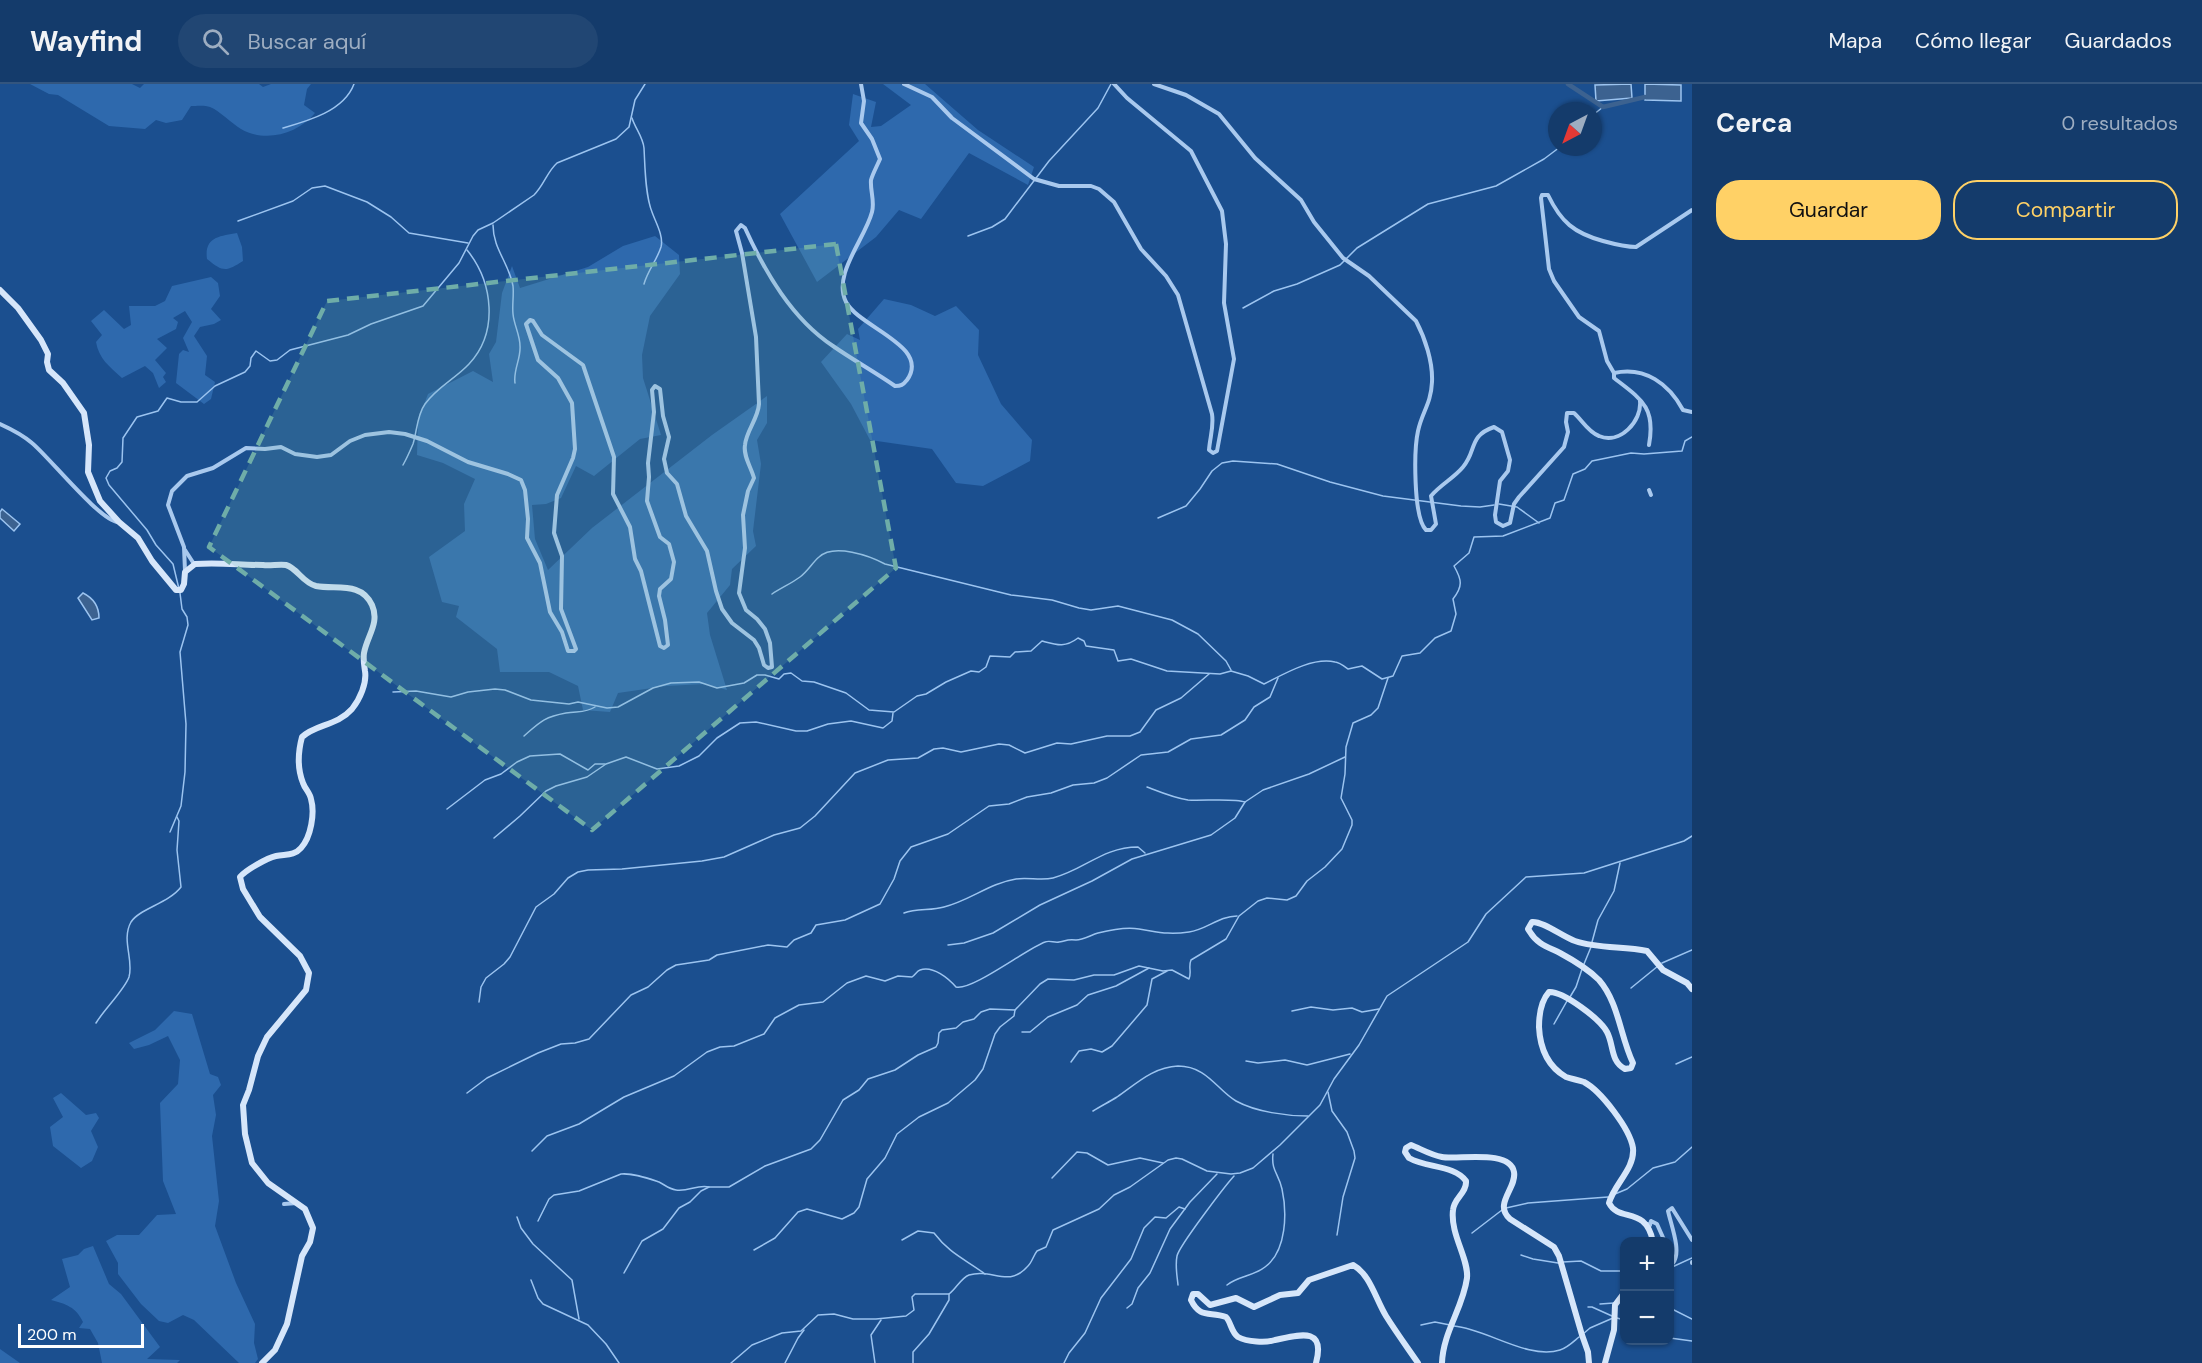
<!DOCTYPE html>
<html lang="es">
<meta charset="utf-8">
<style>
:root{--surface:#143b6b;--page:#214673;--text:#f1f3f6;--muted:#9dadc1;--line:#33557e;--accent:#ffd166}
body{margin:0;font-family:"DM Sans",sans-serif;background:var(--page);color:var(--text)}
.controls{position:absolute;right:18px;bottom:18px;display:grid;overflow:hidden;border-radius:12px;box-shadow:0 2px 4px #0004}
.controls button{width:54px;height:54px;display:grid;place-items:center;padding:0;border:0;border-bottom:2px solid var(--line);background:var(--surface);color:var(--text);font:30px sans-serif}
.compass{position:absolute;left:1548px;top:18px;width:54px;height:54px;border-radius:50%;background:var(--surface);box-shadow:0 2px 4px #0004;rotate:221deg}
.scale{position:absolute;left:18px;bottom:15px;width:126px;box-sizing:border-box;padding-left:6px;border:3px solid #fff;border-top:0;font-size:16px;line-height:21px;white-space:nowrap;color:#fff;-webkit-text-stroke:4px #1b4f8f;paint-order:stroke}
.list{margin:0;padding:0;list-style:none}
h2{display:flex;justify-content:space-between;align-items:center;height:78px;margin:0;padding:0 24px;font-size:26px}
h2 small{font-size:20px;font-weight:400;color:var(--muted)}
.actions{display:flex;gap:12px;padding:18px 24px}
.actions a{flex:1;padding:14px 0;border:2px solid var(--accent);border-radius:24px;text-align:center;font-size:21px;color:var(--accent)}
.actions .main{background:var(--accent);color:#111}
.icon{flex:none;width:33px;height:33px;fill:none;stroke:currentColor;stroke-width:2;stroke-linecap:round;stroke-linejoin:round}
.map{position:relative;flex:none;width:1692px;height:1279px;overflow:hidden}
header{display:flex;align-items:center;gap:36px;box-sizing:border-box;height:84px;padding:0 30px;background:var(--surface);border-bottom:2px solid var(--line)}
header strong{font-size:28px}
nav{display:flex;gap:33px;margin-inline-start:auto;font-size:21px}
.search{width:420px;height:54px;background:var(--page);display:flex;align-items:center;gap:15px;box-sizing:border-box;padding:0 21px;border-radius:33px;color:var(--muted);font-size:22px}
main{display:flex}
aside{flex:1;background:var(--surface)}
.map>svg:first-child{display:block}
.green{fill:#2e69ad}
.water{fill:#3c6290;stroke:#9cc4f0;stroke-width:1.5}
.lines{fill:none;stroke-linecap:round;stroke-linejoin:round}
.stream{stroke:#9cc4f0;stroke-width:1.5}
.canal{stroke:#3c6290;stroke-width:4.5}
.street{stroke:#a9c9ee;stroke-width:4}
.secondary{stroke:#d6e6fa;stroke-width:6}
.marked{fill:#6fada8;fill-opacity:0.2;stroke:#6fada8;stroke-width:4.5;stroke-dasharray:12 8;stroke-linejoin:round}
</style>
<header>
<strong>Wayfind</strong>
<div class="search"><svg class="icon" aria-label="search" viewBox="0 0 24 24"><circle cx="10" cy="10" r="6"/><path d="M15 15l6 6"/></svg>Buscar aquí</div>
<nav><a>Mapa</a><a>Cómo llegar</a><a>Guardados</a></nav>
</header>
<main>
<div class="map">
<svg width="1692" height="1279" viewBox="0 0 1692 1279">
<rect width="100%" height="100%" fill="#1b4f8f"/>
<g class="green">
<path d="M 30,0 L 132,0 L 140,4 L 144,0 L 259,0 L 263,3 L 271,0 L 311,0 L 307,5 L 304,21 L 315,29 C 298,50 265,59 241,45 C 231,39 220,27 210,23 C 205,21 196,22 191,22 L 182,36 L 166,39 L 156,36 L 145,45 L 109,42 L 58,11 L 49,10 Z"/>
<path d="M 883,0 L 925,0 L 978,46 L 1034,83 L 1028,101 L 969,69 L 921,135 L 899,126 L 876,153 L 817,198 L 780,130 L 859,57 L 849,41 L 853,10 L 876,18 L 871,43 L 881,42 L 911,21 Z"/>
<path d="M 237,149 L 242,163 L 243,177 C 226,188 223,188 207,175 C 204,153 220,152 237,149 Z"/>
<path d="M 655,152 L 679,171 L 680,190 L 650,232 L 642,271 L 643,294 L 661,351 L 640,355 L 594,392 L 576,382 L 561,414 L 546,420 L 532,421 L 535,455 L 548,486 L 592,444 L 712,351 L 767,312 L 767,339 L 757,356 L 761,380 L 753,447 L 756,462 L 732,485 L 730,501 L 707,529 L 710,551 L 727,606 L 705,600 L 666,602 L 618,609 L 610,628 L 583,626 L 578,602 L 549,588 L 500,588 L 497,565 L 456,533 L 459,522 L 442,518 L 429,473 L 465,447 L 464,420 L 475,395 L 443,379 L 417,371 L 418,336 L 428,310 L 473,287 L 493,298 L 489,270 L 496,258 L 502,209 L 512,182 L 520,204 L 588,183 L 623,162 Z"/>
<path d="M 211,193 L 218,199 L 220,212 L 211,225 L 221,236 L 214,240 L 200,243 L 194,252 L 207,272 L 205,291 L 215,298 L 211,315 L 204,320 L 176,299 L 179,270 L 183,266 L 189,268 L 183,254 L 192,238 L 185,227 L 173,234 L 178,238 L 176,245 L 157,255 L 167,264 L 155,276 L 166,289 L 163,293 L 166,298 L 159,304 L 153,289 L 145,282 L 122,294 C 109,282 99,275 96,258 L 102,251 L 91,237 L 104,226 L 124,245 L 131,241 L 129,222 L 155,222 L 165,217 L 172,202 Z"/>
<path d="M 884,215 L 911,221 L 935,232 L 956,222 L 979,246 L 978,271 L 1001,320 L 1032,356 L 1030,377 L 983,402 L 956,399 L 932,365 L 870,356 L 851,320 L 821,278 L 847,250 L 860,256 L 858,245 Z"/>
<path d="M 174,927 L 192,930 L 210,990 L 218,993 L 221,1001 L 213,1011 L 216,1031 L 212,1052 L 219,1117 L 215,1142 L 236,1199 L 255,1240 L 254,1259 L 258,1275 L 255,1279 L 239,1279 L 194,1236 L 183,1231 L 168,1239 L 159,1237 L 141,1220 L 118,1190 L 118,1179 L 106,1157 L 117,1151 L 139,1151 L 157,1131 L 176,1130 L 163,1097 L 160,1019 L 178,1000 L 180,976 L 168,952 L 149,961 L 134,965 L 129,959 L 155,946 Z"/>
<path d="M 61,1009 L 86,1031 L 96,1029 L 99,1034 L 91,1047 L 98,1063 L 92,1077 L 81,1084 L 53,1062 L 50,1043 L 63,1033 L 53,1014 Z"/>
<path d="M 93,1162 L 109,1200 L 121,1210 L 160,1263 L 147,1275 L 180,1276 L 177,1279 L 102,1279 L 98,1259 L 90,1245 L 79,1244 L 83,1238 C 76,1223 66,1220 51,1216 L 70,1203 L 62,1175 L 78,1171 L 84,1165 Z"/>
<path d="M 0,1265 L 20,1279 L 0,1279 Z"/>
</g>
<g class="water">
<path d="M 1631,0 L 1632,14 L 1596,17 L 1595,1 Z"/>
<path d="M 1645,0 L 1681,1 L 1681,17 L 1645,16 Z"/>
<path d="M 2,425 L 20,440 L 14,447 L 0,434 L 0,428 Z"/>
<path d="M 83,509 C 93,514 99,523 99,534 L 92,536 L 78,514 Z"/>
</g>
<g class="lines">
<g class="stream">
<path d="M 1593,31 L 1603,23"/>
<path d="M 632,34 C 635,44 643,53 644,64 C 645,81 645,111 652,128 C 655,137 664,152 661,163 C 657,176 648,186 644,200"/>
<path d="M 283,44 C 308,37 344,27 354,0"/>
<path d="M 238,137 L 293,117 L 312,104 L 325,102 L 367,118 L 391,133 L 409,149 L 468,159"/>
<path d="M 493,141 C 493,165 509,179 513,202 C 514,211 512,221 513,230 C 514,241 520,251 520,262 C 521,275 513,286 515,299"/>
<path d="M 968,152 L 992,143 L 1005,135 L 1049,77 L 1098,24 L 1111,0"/>
<path d="M 1243,224 L 1274,207 L 1297,200 L 1340,181 L 1357,164 L 1428,120 L 1496,102 L 1544,75 L 1560,63"/>
<path d="M 403,381 C 407,374 410,367 413,360 C 417,347 417,331 425,320 C 437,303 455,295 469,280 C 499,248 493,198 467,166"/>
<path d="M 1499,420 L 1517,423 L 1539,439"/>
<path d="M 1158,434 L 1186,422 L 1200,405 L 1212,387 L 1222,379 L 1233,377 L 1277,380 L 1330,398 L 1383,412 L 1461,422 L 1480,423 L 1494,421"/>
<path d="M 179,505 L 173,480 L 156,461 L 147,446 L 109,401 L 106,394 L 110,387 L 117,384 L 122,378 L 123,354 L 137,333 L 158,327 L 167,314 L 181,318 L 197,318 L 215,302 L 245,288 L 250,282 L 251,274 L 256,267 L 270,277 L 277,276 L 290,266 L 348,251 L 371,240 L 423,222 L 459,179 L 473,152 L 478,146 L 493,139 L 534,111 C 544,101 547,88 557,79 L 616,55 L 629,43 L 635,16 L 645,0"/>
<path d="M 772,510 C 781,504 792,499 800,493 C 808,487 812,479 819,473 C 834,459 870,472 885,480 L 1011,511 L 1052,516 L 1079,524 L 1091,526 L 1118,522 L 1172,536 L 1198,550 L 1226,577 L 1231,586"/>
<path d="M 393,608 L 416,607 L 451,613 L 468,608 L 495,605 L 505,606 L 531,616 L 569,620 L 578,618 L 607,624 L 618,623 L 653,604 L 671,599 L 699,598 L 717,604 L 744,599 L 757,591 L 765,591 L 779,595 L 784,590 L 791,589 L 802,597 L 814,598 L 846,609 L 869,626 L 894,628 L 917,612 L 926,610 L 946,598 L 971,587 L 979,588 L 986,583 L 990,572 L 1010,573 L 1015,568 L 1031,567 L 1042,557 C 1057,561 1065,564 1078,554 L 1084,557 L 1086,562 L 1114,566 L 1118,577 L 1131,575 L 1167,587 L 1220,590 L 1231,587 L 1248,592 L 1264,600 C 1284,590 1312,573 1335,578 C 1339,578 1344,582 1348,585 L 1362,582 L 1382,595 L 1393,592 L 1402,572 L 1420,569 L 1435,554 L 1451,547 L 1456,530 L 1453,515 C 1463,502 1462,496 1454,482 L 1469,469 L 1474,453 L 1503,452 L 1550,434 L 1555,419 L 1564,416 L 1573,390 L 1585,385 L 1592,377 L 1631,369 L 1644,370 L 1682,367 L 1685,357 L 1692,353"/>
<path d="M 524,652 C 540,638 544,633 566,629 C 577,627 586,629 595,623"/>
<path d="M 1147,703 C 1160,708 1174,714 1188,716 C 1202,717 1235,714 1245,718"/>
<path d="M 447,725 L 485,696 L 501,690 L 517,678 L 530,672 L 560,670 L 588,686 L 595,680 L 605,680"/>
<path d="M 170,748 L 181,722 L 185,688 L 186,640 L 180,568 L 188,541 L 187,533 L 182,525 L 180,509"/>
<path d="M 494,754 L 520,732 L 546,707 L 556,702 L 587,693 L 606,680 L 626,673 L 657,685 L 679,682 L 699,672 L 717,654 L 740,639 L 756,638 L 796,647 L 807,647 L 828,640 L 851,637 L 883,644 L 892,637 L 893,629"/>
<path d="M 904,829 C 917,824 931,827 944,823 C 969,817 990,799 1016,795 C 1028,793 1041,797 1053,794 C 1084,786 1103,763 1138,763 L 1145,769"/>
<path d="M 1592,858 L 1598,836 L 1614,807 L 1620,779"/>
<path d="M 948,861 L 964,859 L 993,849 L 1040,821 L 1092,797 L 1132,775 L 1211,751 L 1235,734 L 1245,718 L 1263,706 L 1309,690 L 1345,673"/>
<path d="M 1662,879 L 1692,866"/>
<path d="M 1584,880 L 1591,863"/>
<path d="M 1631,904 L 1658,882"/>
<path d="M 1570,913 L 1576,903 L 1582,885"/>
<path d="M 479,918 L 481,903 L 486,894 L 504,880 L 510,873 L 536,823 L 554,810 L 568,794 L 578,788 L 588,786 L 622,785 L 702,777 L 724,773 L 774,751 L 800,744 L 815,732 L 855,689 L 888,676 L 918,674 L 934,665 L 943,664 L 961,668 L 999,660 L 1009,661 L 1025,669 L 1057,659 L 1071,660 L 1107,652 L 1130,652 L 1140,648 L 1156,626 L 1181,614 L 1209,590"/>
<path d="M 1292,927 L 1311,923 L 1333,926 L 1352,924 L 1362,928 L 1379,925"/>
<path d="M 96,939 C 103,927 125,905 129,893 C 134,876 121,856 131,838 C 139,825 169,819 181,803 L 177,766 L 179,737 L 177,733"/>
<path d="M 1554,940 L 1567,917"/>
<path d="M 1022,948 L 1030,948 L 1048,933 L 1077,921 L 1088,911 L 1116,902 L 1149,884"/>
<path d="M 1246,977 L 1258,979 L 1285,976 L 1307,981 L 1350,970"/>
<path d="M 1071,978 L 1079,967 L 1091,965 L 1102,968 L 1112,962 L 1147,921 L 1152,895 L 1167,887"/>
<path d="M 1676,980 L 1692,973"/>
<path d="M 1328,1008 L 1332,1027 L 1347,1048 L 1354,1067 L 1355,1074 L 1343,1113 L 1337,1151"/>
<path d="M 467,1009 L 487,994 L 538,969 L 561,960 L 575,959 L 589,955 L 631,911 L 648,903 L 667,886 L 676,881 L 709,876 L 717,871 L 768,861 L 787,863 L 794,856 L 811,849 L 816,841 L 845,836 L 880,820 L 894,795 L 900,777 L 911,763 L 948,750 L 989,722 L 1009,720 L 1027,713 L 1051,709 L 1073,701 L 1094,699 L 1107,694 L 1141,671 L 1168,668 L 1191,655 L 1221,651 L 1245,636 L 1254,623 L 1270,613 L 1278,594"/>
<path d="M 1093,1027 C 1101,1022 1109,1018 1117,1013 C 1136,1000 1153,983 1178,982 C 1207,982 1217,1006 1236,1017 C 1256,1028 1287,1032 1308,1032"/>
<path d="M 532,1067 L 547,1052 L 579,1040 L 624,1013 L 674,992 L 707,968 L 720,963 L 734,962 L 764,950 L 775,934 L 799,921 L 823,918 L 847,899 L 866,892 L 885,897 L 898,892 L 912,893 C 915,891 917,887 920,886 C 933,881 949,895 956,903 C 972,907 1026,865 1045,858 C 1050,856 1054,859 1059,858 C 1067,857 1065,855 1076,856 C 1083,856 1091,851 1098,849 C 1110,846 1127,843 1139,845 C 1159,848 1168,851 1189,848 C 1206,846 1219,832 1237,832"/>
<path d="M 1052,1094 L 1077,1068 L 1087,1069 L 1108,1081 L 1140,1074 L 1163,1079"/>
<path d="M 1615,1110 L 1627,1105 L 1653,1084 L 1675,1078 L 1692,1063"/>
<path d="M 1506,1124 L 1528,1119 L 1608,1113"/>
<path d="M 517,1133 L 521,1144 L 533,1160 L 572,1196 L 579,1235"/>
<path d="M 538,1137 L 549,1115 L 554,1111 L 579,1107 L 621,1090 C 633,1089 647,1094 659,1098 C 665,1101 669,1105 676,1106 C 688,1108 698,1100 709,1103"/>
<path d="M 1472,1149 L 1502,1126"/>
<path d="M 902,1156 L 918,1147 L 934,1149 C 950,1170 965,1175 985,1190"/>
<path d="M 754,1166 L 775,1154 L 798,1128 L 807,1125 L 842,1135 L 854,1129 L 859,1123 L 867,1095 L 885,1074 L 897,1050 L 919,1033 L 948,1019 L 975,996 L 983,985 L 995,950 L 1000,943 L 1014,932 L 1015,926"/>
<path d="M 1521,1171 L 1533,1175 L 1558,1179"/>
<path d="M 1563,1178 L 1581,1177 L 1601,1187 L 1624,1187"/>
<path d="M 1670,1184 L 1692,1174"/>
<path d="M 624,1189 L 642,1157 L 663,1145 L 679,1124 L 690,1118 L 701,1107 L 709,1103 L 729,1103 L 765,1082 L 811,1065 L 820,1056 L 843,1016 L 859,1006 L 868,995 L 895,986 L 918,971 L 936,963 L 938,959 L 939,949 L 942,946 L 956,944 L 963,938 L 974,935 L 981,928 L 990,925 L 1015,926 L 1040,900 L 1048,895 L 1074,896 L 1094,891 L 1114,891 L 1139,882 L 1163,887 L 1172,886 L 1189,895 C 1192,888 1188,883 1191,876 L 1226,855 L 1239,832 L 1258,817 L 1267,814 L 1287,816 L 1296,812 L 1307,797 L 1325,783 L 1342,765 L 1352,741 L 1352,736 L 1341,714 L 1345,690 L 1346,663 L 1353,639 L 1371,631 L 1378,624 L 1388,594"/>
<path d="M 531,1196 L 538,1214 L 543,1220 L 588,1241 L 606,1260 L 619,1279"/>
<path d="M 1178,1201 C 1177,1191 1175,1182 1177,1172 C 1179,1162 1225,1102 1234,1092"/>
<path d="M 1227,1201 C 1238,1192 1254,1192 1265,1183 C 1287,1167 1287,1128 1282,1105 C 1279,1090 1271,1087 1273,1070"/>
<path d="M 1600,1220 L 1614,1219"/>
<path d="M 1588,1223 L 1592,1223 L 1612,1232"/>
<path d="M 1127,1224 L 1132,1220 L 1138,1204 L 1150,1189 L 1170,1145 L 1190,1118 L 1217,1090"/>
<path d="M 1670,1224 L 1692,1235"/>
<path d="M 1617,1234 L 1624,1236"/>
<path d="M 1421,1241 L 1435,1238 L 1450,1241"/>
<path d="M 1454,1242 C 1487,1245 1528,1276 1560,1266 C 1567,1264 1573,1258 1579,1253"/>
<path d="M 1583,1250 L 1590,1244 L 1613,1234"/>
<path d="M 1670,1254 L 1692,1257"/>
<path d="M 731,1279 L 752,1261 L 782,1249 L 801,1247 L 818,1231 L 834,1230 L 853,1235 L 876,1235 L 906,1232 L 914,1226 L 912,1213 L 915,1210 L 949,1210 C 956,1205 961,1194 969,1191 C 992,1184 1008,1204 1027,1183 C 1032,1179 1033,1172 1037,1167 L 1046,1163 L 1053,1146 L 1099,1125 L 1114,1111 L 1130,1103 L 1168,1076 L 1176,1074 L 1182,1075 L 1207,1087 L 1231,1090 L 1240,1089 L 1253,1084 L 1280,1061 L 1320,1021 L 1334,995 L 1359,961 L 1387,912 L 1468,858 L 1486,830 L 1526,793 L 1584,789 L 1684,757 L 1692,752"/>
<path d="M 785,1279 L 798,1254 L 804,1246"/>
<path d="M 875,1279 L 871,1251 L 881,1236"/>
<path d="M 913,1279 L 913,1268 L 929,1250 L 949,1216 L 949,1210"/>
<path d="M 1064,1279 L 1069,1269 L 1085,1249 L 1101,1214 L 1131,1175 L 1144,1144 L 1155,1133 L 1166,1134 L 1179,1123 L 1185,1125"/>
</g>
<path class="canal" d="M 1568,0 L 1603,23 L 1645,13"/>
<g class="street">
<path d="M 904,0 L 932,13 L 952,34 L 1034,95 L 1059,102 L 1091,102 L 1099,105 L 1114,118 L 1141,165 L 1166,192 L 1178,211 L 1212,330 C 1214,343 1210,353 1209,366 L 1213,369 L 1217,367 L 1234,275 L 1224,219 L 1226,160 L 1222,127 L 1191,67 L 1127,14 L 1114,0"/>
<path d="M 1154,0 L 1186,11 L 1219,30 L 1255,74 L 1301,116 L 1314,138 L 1343,174 L 1369,192 L 1416,237 C 1425,254 1433,278 1432,298 C 1431,320 1422,328 1418,347 C 1414,365 1413,433 1426,446 L 1431,446 L 1436,440 L 1431,412 C 1440,401 1454,394 1463,383 C 1477,367 1468,352 1494,343 L 1502,348 L 1510,376 L 1508,387 L 1500,397 L 1495,431 L 1496,438 L 1503,442 L 1510,439 L 1514,420 L 1519,413 L 1564,363 L 1568,348 L 1566,338 L 1567,329 L 1574,329 C 1582,336 1588,348 1599,352 C 1620,361 1642,337 1640,317"/>
<path d="M 1614,289 C 1645,282 1669,300 1683,326 L 1692,328"/>
<path d="M 0,340 C 11,345 23,351 32,359 C 50,374 100,437 118,438"/>
<path d="M 1649,361 C 1656,323 1641,315 1614,294 L 1614,289 L 1607,277 L 1599,247 L 1579,233 L 1554,197 L 1549,185 L 1541,114 L 1542,111 L 1548,111 C 1561,138 1574,149 1603,157 C 1614,160 1625,163 1636,163 L 1692,126"/>
<path d="M 1649,406 L 1651,411"/>
<path d="M 185,466 L 194,480"/>
<path d="M 185,487 L 184,463 L 168,421 L 172,407 L 187,392 L 213,384 L 246,364 L 265,365 L 281,363 L 295,370 L 317,373 L 331,371 L 350,357 L 365,351 L 389,348 L 405,350 L 427,357 L 468,378 L 508,390 L 521,396 L 525,406 L 528,435 L 527,454 L 540,479 L 550,528 L 562,548 L 568,567 L 574,567 L 576,565 L 561,525 L 562,472 L 554,449 L 557,411 L 573,374 L 575,365 L 572,319 L 558,294 L 538,276 L 526,240 L 530,236 L 533,237 L 542,251 L 583,281 L 614,373 L 613,410 L 630,443 L 635,475 L 641,487 L 660,562 L 664,564 L 668,561 L 665,536 L 659,512 L 660,505 L 671,495 L 674,478 L 669,460 L 660,453 L 647,417 L 649,393 L 648,379 L 654,328 L 652,306 L 655,302 L 660,305 L 663,332 L 669,353 L 664,375 L 667,389 L 677,400 L 686,432 L 707,467 L 716,507 L 722,525 L 732,539 L 754,556 L 759,564 L 764,581 L 768,584 L 772,583 L 770,559 L 765,545 L 757,535 L 746,526 L 739,509 L 745,464 L 743,431 L 748,407 L 754,394 C 751,383 743,372 745,361 C 746,347 758,335 759,320 L 756,253 L 742,169 L 736,147 L 741,141 L 745,144 C 765,188 792,235 833,262 C 853,276 875,288 895,302 C 901,302 903,301 907,296 C 931,262 860,244 846,218 C 832,191 865,155 872,128 C 875,117 870,107 871,96 C 873,89 877,82 880,75 L 872,55 L 861,39 L 864,17 L 861,0"/>
<path d="M 284,1120 L 297,1119"/>
<path d="M 1647,1140 L 1650,1141 L 1651,1137 L 1657,1140 L 1665,1158"/>
<path d="M 1670,1174 L 1673,1179 C 1682,1168 1671,1141 1668,1127 L 1672,1124 L 1692,1156"/>
<path d="M 1692,1178 L 1692,1179"/>
</g>
<g class="secondary">
<path d="M 0,206 L 18,224 L 41,256 L 48,270 L 47,278 L 49,286 L 63,299 L 84,329 L 89,361 L 88,388 L 100,417 L 119,438 L 138,454 L 152,477 L 176,506 L 181,506 L 184,500 L 185,488 L 195,480 C 218,478 240,481 263,481 C 270,482 279,480 286,481 C 297,484 303,499 316,502 C 336,506 361,497 372,521 C 380,539 367,552 364,569 C 363,575 364,580 365,587 C 367,599 360,615 352,625 C 337,642 316,640 302,653 C 298,668 297,684 303,699 C 305,705 310,709 311,715 C 315,729 311,753 301,764 C 294,772 286,770 276,772 C 267,774 246,786 240,793 L 243,805 L 260,833 L 300,872 L 309,889 L 306,906 L 267,953 L 258,972 L 249,1006 L 243,1021 L 245,1050 L 252,1079 L 268,1099 L 305,1125 L 313,1144 L 310,1158 L 302,1172 L 287,1240 L 275,1266 L 262,1279"/>
<path d="M 1653,1158 C 1646,1121 1619,1139 1609,1119 C 1614,1100 1635,1085 1633,1064 C 1630,1045 1601,1007 1584,998 C 1578,996 1572,995 1566,993 C 1547,982 1540,964 1539,943 C 1539,931 1541,917 1549,908 C 1563,907 1600,935 1607,948 C 1614,961 1610,977 1625,985 L 1631,984 L 1633,979 C 1620,952 1619,919 1599,896 C 1589,886 1573,876 1560,869 C 1548,863 1537,860 1530,848 L 1528,845 L 1532,838 C 1543,837 1563,853 1575,857 C 1598,865 1624,862 1647,867 L 1663,886 L 1687,899 L 1692,905"/>
<path d="M 1316,1279 C 1326,1242 1299,1251 1275,1256 C 1266,1259 1247,1258 1238,1253 C 1231,1248 1231,1238 1226,1233 C 1210,1227 1200,1235 1191,1216 L 1193,1210 L 1198,1210 L 1210,1221 L 1236,1214 L 1254,1223 L 1280,1211 L 1298,1209 L 1309,1196 L 1353,1181 C 1370,1190 1376,1216 1386,1232 C 1396,1248 1407,1263 1418,1279"/>
<path d="M 1442,1279 C 1443,1248 1463,1224 1467,1194 C 1469,1175 1450,1150 1453,1126 C 1454,1114 1467,1109 1466,1097 C 1455,1081 1426,1084 1409,1074 L 1405,1068 L 1406,1064 L 1411,1061 C 1421,1065 1431,1071 1442,1073 C 1458,1076 1510,1065 1514,1088 C 1517,1104 1493,1120 1510,1135 L 1554,1163 L 1559,1172 L 1582,1251 L 1588,1268 L 1589,1279"/>
<path d="M 1605,1279 L 1614,1246 L 1615,1221 L 1624,1209"/>
</g>
</g>
<path class="marked" d="M 836,160 L 896,484 L 592,746 L 209,463 L 327,217 Z"/>
</svg>
<div class="controls">
<button>+</button>
<button>−</button>
</div>
<svg class="compass" viewBox="-18 -18 36 36"><path d="M0-13l5 13h-10z" fill="#e53935"/><path d="M0 13l5-13h-10z" fill="#9dadc1"/></svg>
<div class="scale">200 m</div>
</div>
<aside>
<h2>Cerca<small>0 resultados</small></h2>
<ul class="list">
</ul>
<div class="actions"><a class="main">Guardar</a><a>Compartir</a></div>
</aside>
</main>
